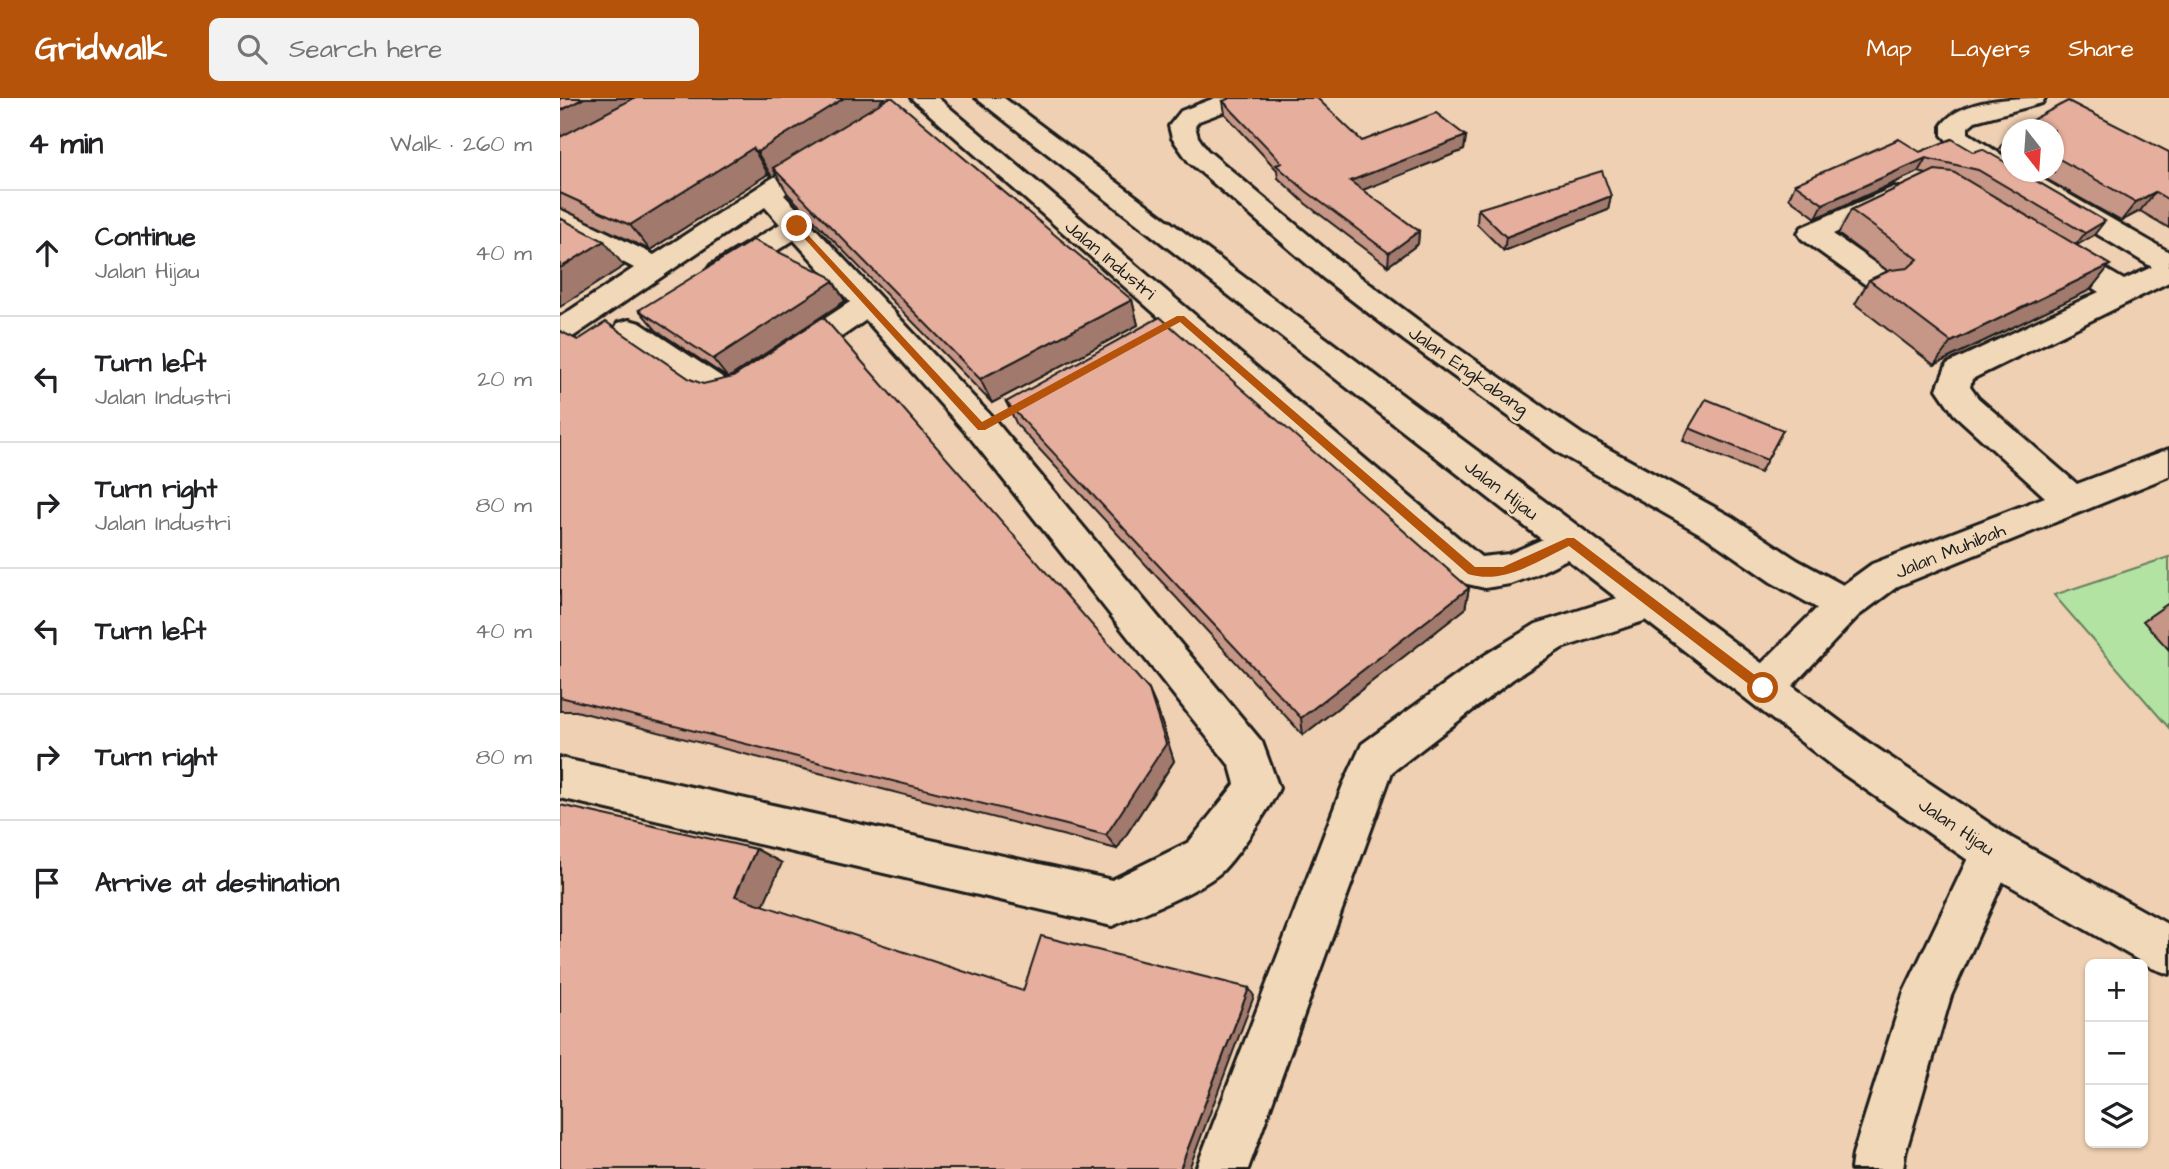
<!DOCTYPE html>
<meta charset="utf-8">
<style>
:root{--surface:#fff;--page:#f2f2f2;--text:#202124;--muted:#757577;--line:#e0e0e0;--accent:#b45309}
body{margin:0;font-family:"Architects Daughter",sans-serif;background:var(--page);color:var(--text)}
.controls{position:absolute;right:21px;bottom:21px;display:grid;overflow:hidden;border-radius:10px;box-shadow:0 2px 5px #0004}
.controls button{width:63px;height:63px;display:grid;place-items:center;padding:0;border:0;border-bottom:2px solid var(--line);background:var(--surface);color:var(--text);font:35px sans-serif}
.compass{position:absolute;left:1441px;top:21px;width:63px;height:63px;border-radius:50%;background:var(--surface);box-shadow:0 2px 5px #0004;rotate:163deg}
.stop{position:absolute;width:21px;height:21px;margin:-16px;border:5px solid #b45309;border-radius:50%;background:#fff}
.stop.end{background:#b45309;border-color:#fff;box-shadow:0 2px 7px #0008}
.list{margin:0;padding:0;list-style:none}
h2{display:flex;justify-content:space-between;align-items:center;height:91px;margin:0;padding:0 28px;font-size:30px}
h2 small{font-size:23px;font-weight:400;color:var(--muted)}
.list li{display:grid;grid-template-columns:46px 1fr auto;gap:21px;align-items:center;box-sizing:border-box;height:126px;padding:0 28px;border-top:2px solid var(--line)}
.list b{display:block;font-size:26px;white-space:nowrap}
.list p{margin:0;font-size:23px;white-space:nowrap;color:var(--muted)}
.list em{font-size:23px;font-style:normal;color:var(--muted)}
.icon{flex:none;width:38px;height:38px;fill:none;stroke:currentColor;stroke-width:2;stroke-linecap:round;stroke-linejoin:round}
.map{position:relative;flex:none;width:1609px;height:1071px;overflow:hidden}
header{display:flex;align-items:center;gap:42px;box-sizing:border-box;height:98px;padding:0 35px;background:var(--accent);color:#fff}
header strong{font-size:33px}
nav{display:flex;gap:38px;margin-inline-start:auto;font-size:24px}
.search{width:490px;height:63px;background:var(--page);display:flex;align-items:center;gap:18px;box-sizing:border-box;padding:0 24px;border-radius:10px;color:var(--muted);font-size:26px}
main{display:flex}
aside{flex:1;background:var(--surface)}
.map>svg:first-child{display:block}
.green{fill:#b3e3a3;stroke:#688060;stroke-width:2}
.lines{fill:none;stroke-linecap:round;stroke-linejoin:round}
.minor-casing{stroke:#1c1c1c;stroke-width:6}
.major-casing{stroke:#1c1c1c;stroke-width:6}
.minor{fill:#f1d8b8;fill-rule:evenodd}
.major{fill:#f1d8b8;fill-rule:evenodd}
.wall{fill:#c69686;stroke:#1c1c1c;stroke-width:2}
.shaded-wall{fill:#a17a6d;stroke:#1c1c1c;stroke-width:2}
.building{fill:#e6ae9c;stroke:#1c1c1c;stroke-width:2}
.route{fill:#b45309}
.labels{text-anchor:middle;stroke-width:5;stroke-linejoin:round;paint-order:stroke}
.street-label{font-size:19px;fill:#1c1c1c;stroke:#f1d8b8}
</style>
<header>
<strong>Gridwalk</strong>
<div class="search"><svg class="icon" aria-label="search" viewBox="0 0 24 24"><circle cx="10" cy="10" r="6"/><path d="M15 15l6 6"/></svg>Search here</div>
<nav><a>Map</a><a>Layers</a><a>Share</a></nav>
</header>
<main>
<aside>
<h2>4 min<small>Walk · 260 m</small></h2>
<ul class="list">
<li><svg class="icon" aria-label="ahead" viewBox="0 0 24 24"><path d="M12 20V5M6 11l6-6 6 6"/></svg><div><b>Continue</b><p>Jalan Hijau</p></div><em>40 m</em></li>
<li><svg class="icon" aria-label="left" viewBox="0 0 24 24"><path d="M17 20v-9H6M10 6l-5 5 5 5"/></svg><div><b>Turn left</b><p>Jalan Industri</p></div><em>20 m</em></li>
<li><svg class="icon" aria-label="right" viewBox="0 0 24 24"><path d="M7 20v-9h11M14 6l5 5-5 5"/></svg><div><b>Turn right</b><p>Jalan Industri</p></div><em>80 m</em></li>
<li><svg class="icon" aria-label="left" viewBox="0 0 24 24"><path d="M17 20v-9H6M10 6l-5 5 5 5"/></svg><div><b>Turn left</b></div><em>40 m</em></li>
<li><svg class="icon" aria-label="right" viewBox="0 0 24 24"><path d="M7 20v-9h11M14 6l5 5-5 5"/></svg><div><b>Turn right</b></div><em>80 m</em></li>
<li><svg class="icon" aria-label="arrive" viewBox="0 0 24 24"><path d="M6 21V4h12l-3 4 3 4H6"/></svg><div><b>Arrive at destination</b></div></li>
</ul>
</aside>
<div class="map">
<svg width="1609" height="1071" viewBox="0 0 1609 1071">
<rect width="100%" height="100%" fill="#efd0b2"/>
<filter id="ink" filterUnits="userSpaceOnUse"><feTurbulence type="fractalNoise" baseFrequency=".0143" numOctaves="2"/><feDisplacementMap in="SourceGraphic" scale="14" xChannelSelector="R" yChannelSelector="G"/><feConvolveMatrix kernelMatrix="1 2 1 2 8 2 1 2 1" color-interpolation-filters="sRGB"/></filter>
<g filter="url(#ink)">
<path class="green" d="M 1609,459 L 1609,630 L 1494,497 Z"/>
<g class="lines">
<g class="minor-casing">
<g id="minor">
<path d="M 351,0 L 378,0 L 921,459 L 949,456 L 1010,429 L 1023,433 L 1028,443 L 1023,453 L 975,477 L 950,486 L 925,490 L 899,484 Z"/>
<path d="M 655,0 L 690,0 L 687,5 L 639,23 L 635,28 L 638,39 L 647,52 L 783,166 L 867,229 L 1023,337 L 1172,419 L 1237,462 L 1283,487 L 1312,466 L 1485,399 L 1394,316 L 1377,291 L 1387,266 L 1539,194 L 1486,160 L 1482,154 L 1486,148 L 1496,145 L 1506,148 L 1564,182 L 1592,169 L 1395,51 L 1382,37 L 1382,27 C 1401,0 1455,0 1485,0 L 1482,5 L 1415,23 L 1408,29 L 1408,35 L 1451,63 L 1451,74 L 1470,74 L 1609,154 L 1609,184 L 1412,281 L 1410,289 L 1418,300 L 1517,386 L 1609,351 L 1609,378 L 1338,488 L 1298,518 L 1218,603 L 1204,608 L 1190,603 L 1184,590 L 1190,577 L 1257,510 L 1211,484 L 1146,439 L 999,355 L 845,243 L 763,180 L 629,64 L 612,40 L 609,28 L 621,13 Z"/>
<path d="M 229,73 L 238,75 L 242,81 L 224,97 L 433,320 L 702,644 L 719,690 C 712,707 674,763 660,775 C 634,796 584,815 552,828 L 0,700 L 0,660 L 552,782 L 629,744 L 675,686 L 670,668 L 409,338 L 306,222 L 191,301 L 163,307 L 152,303 L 58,239 L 54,232 L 58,225 L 69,222 L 80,225 L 168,283 L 172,282 L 290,204 L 234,142 L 171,181 L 161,183 L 151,181 L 146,174 L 151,167 L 220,126 L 205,109 L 11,240 L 0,243 L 0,219 L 74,170 L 0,131 L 0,111 L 94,157 L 220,75 Z"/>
<path d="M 1334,89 L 1344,91 L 1348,97 L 1344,103 L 1273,136 L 1333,178 L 1338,185 L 1333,192 L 1323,195 L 1313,192 L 1242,141 L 1238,135 L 1242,129 Z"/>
<path d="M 1092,489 L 1105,494 L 1111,505 L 1105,516 L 1002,550 L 953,581 L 832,674 L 688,1071 L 636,1071 L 783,687 L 802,646 L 925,557 L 976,526 Z"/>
<path d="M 1434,732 L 1450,739 L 1456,754 L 1391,898 L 1345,1056 L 1343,1071 L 1291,1071 L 1293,1056 L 1344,894 L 1418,739 Z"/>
</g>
</g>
<g class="major-casing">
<path id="major" d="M 416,0 L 444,0 L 1306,643 L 1450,739 L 1609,827 L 1609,876 L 1592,870 L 1418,769 L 1276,671 Z"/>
</g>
<use href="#minor" class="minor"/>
<use href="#major" class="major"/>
</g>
<g class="wall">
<path d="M 0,0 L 321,3 L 322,4 L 572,202 L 578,227 L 432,305 L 228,96 L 216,76 L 212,79 L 208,76 L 90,152 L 0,110 L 0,39 L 2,38 L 0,36 Z"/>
<path d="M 663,3 L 802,43 L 906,38 L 904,52 L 802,92 L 859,133 L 858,146 L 828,168 L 746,106 L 718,80 L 717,72 L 665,16 Z"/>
<path d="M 1452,32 L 1452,60 L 1438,52 Z"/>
<path d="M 1494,32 L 1609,54 L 1609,130 L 1580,113 L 1561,123 L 1474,74 L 1494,74 Z"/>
<path d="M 1392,41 L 1534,137 L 1516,147 L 1550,167 L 1530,192 L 1374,267 L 1295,206 L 1309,182 L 1328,173 L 1278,136 L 1291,112 L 1367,76 L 1358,74 L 1256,120 L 1229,100 L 1235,86 L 1360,54 Z"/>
<path d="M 1051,98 L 1048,112 L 944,153 L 917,126 L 918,111 Z"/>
<path d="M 273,183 L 285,203 L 168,280 L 96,232 L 79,212 Z"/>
<path d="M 0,233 L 597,610 L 614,663 L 557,751 L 16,613 L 0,613 Z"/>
<path d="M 446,304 L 909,490 L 905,511 L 743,637 L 457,327 Z"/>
<path d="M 1129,330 L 1223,332 L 1200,375 L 1123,343 Z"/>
<path d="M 1609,505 L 1609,552 L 1583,523 Z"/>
</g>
<g class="shaded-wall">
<path d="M 24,0 L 89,0 L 7,45 L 0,36 L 0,13 Z"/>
<path d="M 284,0 L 325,0 L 321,3 L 324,8 L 213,70 L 216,76 L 212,79 L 197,54 Z"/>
<path d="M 906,38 L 904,52 L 790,97 L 790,83 Z"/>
<path d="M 193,50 L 208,76 L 90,152 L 70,127 Z"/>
<path d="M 1366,60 L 1358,74 L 1256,120 L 1263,106 Z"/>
<path d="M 1595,94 L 1580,113 L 1561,123 L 1576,104 Z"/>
<path d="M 1051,98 L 1048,112 L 944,153 L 946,139 Z"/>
<path d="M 1545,123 L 1534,137 L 1514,149 L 1525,135 Z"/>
<path d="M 859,133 L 858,146 L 828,168 L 829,155 Z"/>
<path d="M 44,143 L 64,168 L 0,209 L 0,170 Z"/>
<path d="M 1550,167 L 1530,192 L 1374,267 L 1391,244 Z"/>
<path d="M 273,183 L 285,203 L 168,280 L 153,261 Z"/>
<path d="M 572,202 L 578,227 L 432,305 L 420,281 Z"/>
<path d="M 909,490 L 905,511 L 743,637 L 741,620 Z"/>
<path d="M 589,592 L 597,610 L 614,663 L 557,751 L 546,737 Z"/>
<path d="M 196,751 L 222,765 L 202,810 L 175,798 Z"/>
<path d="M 689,890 L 694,898 L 629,1071 L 620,1071 Z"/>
</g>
<g class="building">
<path d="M 0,0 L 24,0 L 0,13 Z"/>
<path d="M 74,0 L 284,0 L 197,54 L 193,50 L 70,127 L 0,95 L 0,39 Z"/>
<path d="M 329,0 L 333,0 L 572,202 L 420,281 L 213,70 Z"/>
<path d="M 670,0 L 757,0 L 802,43 L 876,15 L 906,38 L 790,83 L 859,133 L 829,155 L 746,93 L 716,67 L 722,65 L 663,3 Z"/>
<path d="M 1508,3 L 1609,54 L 1609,102 L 1595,94 L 1576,104 L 1494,58 L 1494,32 L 1453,32 Z"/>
<path d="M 1339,41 L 1360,54 L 1392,41 L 1414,54 L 1422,51 L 1452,68 L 1452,74 L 1461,74 L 1545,123 L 1525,135 L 1418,72 L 1366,60 L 1263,106 L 1235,86 Z"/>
<path d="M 1375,72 L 1393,74 L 1550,167 L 1391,244 L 1309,182 L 1331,172 L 1348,170 L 1358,161 L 1291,112 Z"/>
<path d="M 1042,73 L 1051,98 L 946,139 L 918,111 Z"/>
<path d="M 0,120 L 44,143 L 0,170 Z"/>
<path d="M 193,142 L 269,178 L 273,183 L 153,261 L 79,212 Z"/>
<path d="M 263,219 L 589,592 L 606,646 L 546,737 L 0,599 L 0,233 L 18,242 L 46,224 L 130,281 L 143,286 L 173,279 Z"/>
<path d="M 600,219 L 909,490 L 741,620 L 446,304 Z"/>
<path d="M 1146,301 L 1223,332 L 1207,362 L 1129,330 Z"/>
<path d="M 0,707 L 196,751 L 175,798 L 463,893 L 481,838 L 689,890 L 620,1071 L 0,1071 Z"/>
</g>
</g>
<path class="route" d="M 237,125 L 422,324 L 617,218 L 624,218 L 915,469 L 943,469 L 1007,440 L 1014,440 L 1208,587 L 1208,594 L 1199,594 L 1009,448 C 978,463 944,487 908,476 L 620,224 L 425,332 L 418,332 L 234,129 Z"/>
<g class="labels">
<g class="street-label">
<text transform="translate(551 161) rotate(40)" y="7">Jalan Industri</text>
<text transform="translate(909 272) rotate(35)" y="7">Jalan Engkabang</text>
<text transform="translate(942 391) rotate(37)" y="7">Jalan Hijau</text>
<text transform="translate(1390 452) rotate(-22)" y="7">Jalan Muhibah</text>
<text transform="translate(1397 728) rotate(34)" y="7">Jalan Hijau</text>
</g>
</g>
</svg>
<div class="controls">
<button>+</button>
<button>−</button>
<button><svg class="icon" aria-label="layers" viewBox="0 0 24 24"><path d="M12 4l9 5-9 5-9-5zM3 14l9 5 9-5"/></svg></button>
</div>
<svg class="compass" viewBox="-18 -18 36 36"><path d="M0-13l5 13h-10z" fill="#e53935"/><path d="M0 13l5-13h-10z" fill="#757577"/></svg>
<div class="stop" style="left:1203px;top:590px"></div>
<div class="stop end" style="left:237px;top:128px"></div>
</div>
</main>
